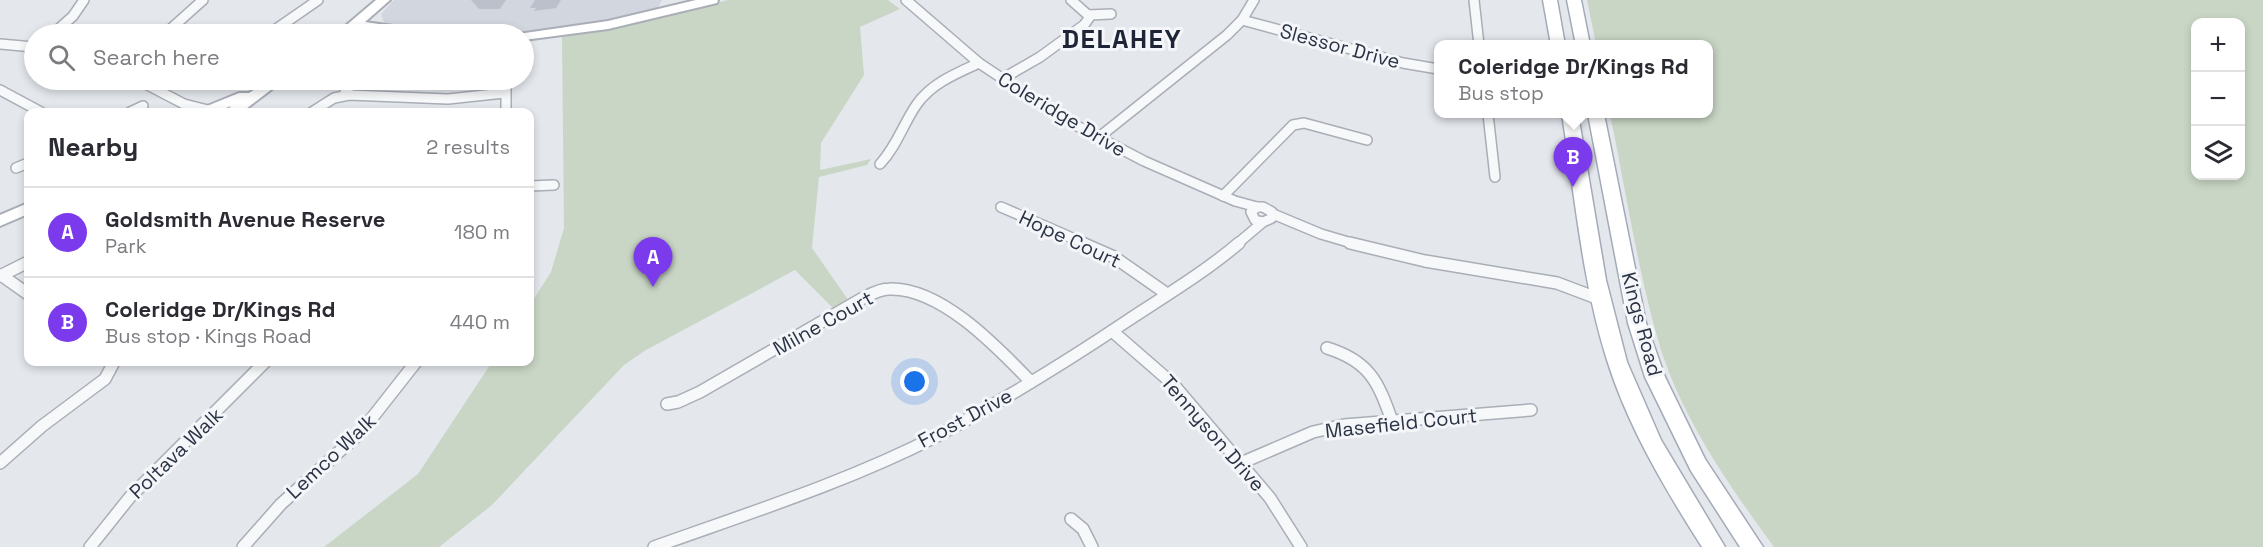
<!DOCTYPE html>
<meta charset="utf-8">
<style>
:root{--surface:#fff;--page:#f2f2f3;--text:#2b2b33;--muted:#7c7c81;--line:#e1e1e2;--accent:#7c3aed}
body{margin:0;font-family:"Space Grotesk",sans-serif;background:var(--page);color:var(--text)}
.controls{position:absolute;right:18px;top:18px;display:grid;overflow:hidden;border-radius:12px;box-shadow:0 3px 9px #0003}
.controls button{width:54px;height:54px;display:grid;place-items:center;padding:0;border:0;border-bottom:2px solid var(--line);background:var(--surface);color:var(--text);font:30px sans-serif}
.you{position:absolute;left:915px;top:382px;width:21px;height:21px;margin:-15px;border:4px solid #fff;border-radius:50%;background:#1a73e8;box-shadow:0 0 0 9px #1a73e833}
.badge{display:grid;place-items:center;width:39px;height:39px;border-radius:50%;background:var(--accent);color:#fff;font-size:20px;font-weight:700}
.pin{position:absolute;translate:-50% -50px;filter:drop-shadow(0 2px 3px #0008)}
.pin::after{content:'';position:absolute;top:32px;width:21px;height:18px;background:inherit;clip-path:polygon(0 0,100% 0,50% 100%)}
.popup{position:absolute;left:1434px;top:40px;width:279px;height:78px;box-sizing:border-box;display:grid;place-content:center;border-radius:12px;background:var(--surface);filter:drop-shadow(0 2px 4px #0005);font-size:20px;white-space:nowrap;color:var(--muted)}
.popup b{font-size:22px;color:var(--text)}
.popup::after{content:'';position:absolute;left:50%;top:100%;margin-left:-12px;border:12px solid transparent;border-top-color:var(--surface)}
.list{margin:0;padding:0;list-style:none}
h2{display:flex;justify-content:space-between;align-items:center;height:78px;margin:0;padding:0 24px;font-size:26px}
h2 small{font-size:20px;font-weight:400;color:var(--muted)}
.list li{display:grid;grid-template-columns:39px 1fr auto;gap:18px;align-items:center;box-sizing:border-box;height:90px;padding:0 24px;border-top:2px solid var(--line)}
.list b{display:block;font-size:22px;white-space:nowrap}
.list p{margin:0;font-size:20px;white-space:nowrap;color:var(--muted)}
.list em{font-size:20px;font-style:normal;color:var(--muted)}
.icon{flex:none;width:33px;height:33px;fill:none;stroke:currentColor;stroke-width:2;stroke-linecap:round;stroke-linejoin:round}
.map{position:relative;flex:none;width:2263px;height:547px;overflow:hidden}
.search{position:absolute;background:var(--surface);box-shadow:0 3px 9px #0003;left:24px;top:24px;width:510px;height:66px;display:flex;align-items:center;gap:15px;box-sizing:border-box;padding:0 21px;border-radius:33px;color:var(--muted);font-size:22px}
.panel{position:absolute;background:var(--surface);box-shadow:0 3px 9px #0003;left:24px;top:108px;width:510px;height:258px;border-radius:12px}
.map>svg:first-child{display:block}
.built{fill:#d2d6de}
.green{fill:#c9d6c5;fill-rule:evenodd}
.building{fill:#bbc0ca}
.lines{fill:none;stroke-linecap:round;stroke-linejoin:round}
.street-far1-casing{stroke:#a9aeb7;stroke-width:12}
.street-casing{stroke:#a9aeb7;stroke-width:14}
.secondary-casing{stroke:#a9aeb7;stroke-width:4}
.primary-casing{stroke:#a3abb8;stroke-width:3}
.street-far1{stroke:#f7f8fa;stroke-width:9}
.street{stroke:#f7f8fa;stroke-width:11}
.secondary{fill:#fff;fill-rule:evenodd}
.primary{fill:#fff;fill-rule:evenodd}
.labels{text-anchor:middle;stroke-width:6;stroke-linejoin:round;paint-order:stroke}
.street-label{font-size:20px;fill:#2b3445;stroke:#f4f6f9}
.district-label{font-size:26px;font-weight:bold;letter-spacing:1.5px;fill:#1d2536;stroke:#f4f6f9}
</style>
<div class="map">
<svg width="2263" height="547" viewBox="0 0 2263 547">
<rect width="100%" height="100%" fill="#e4e7ec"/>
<path class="built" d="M 394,0 L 662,0 L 656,12 L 573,29 L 526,34 L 469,34 L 422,31 L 385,25 L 381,14 Z"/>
<g class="green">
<path d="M 728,0 L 888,0 L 900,9 L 860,27 L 864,75 L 821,143 L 820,170 L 871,159 L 867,165 L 819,177 L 812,248 L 849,301 L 834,309 L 795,270 L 646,350 L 624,365 L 492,505 L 439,547 L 324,547 L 418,474 L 492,362 L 530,362 L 530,305 L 551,272 L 564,228 L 562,37 L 630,25 Z"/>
<path d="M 1587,0 L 2263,0 L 2263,547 L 1774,547 C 1730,487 1684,421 1661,350 C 1638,274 1626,191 1610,114 L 1708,114 L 1708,45 L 1596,44 ZM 2196,22 L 2240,22 L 2240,176 L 2196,176 Z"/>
</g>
<g class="building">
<path d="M 471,0 L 506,0 L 500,9 L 479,9 Z"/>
<path d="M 535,0 L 561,0 L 556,8 L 534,11 L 536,8 L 530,8 Z"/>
</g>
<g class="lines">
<g class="street-far1-casing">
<g id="street-far1">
<path d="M 906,0 L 979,63 L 1062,118 L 1144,161 L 1235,201 L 1257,207"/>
<path d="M 1474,0 L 1479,45"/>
<path d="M 1088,15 L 1111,14"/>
<path d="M 1242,20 L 1403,63 L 1438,69"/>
<path d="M 53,34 L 73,16 L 84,0"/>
<path d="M 165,34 L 203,0"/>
<path d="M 269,34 L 318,0"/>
<path d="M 0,44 L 34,47"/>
<path d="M 1002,79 L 1040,57 L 1084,25 L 1089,18 L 1088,15 L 1071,0"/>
<path d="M 138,80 L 184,104 L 208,110"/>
<path d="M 506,80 L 506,112"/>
<path d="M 0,90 L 41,112"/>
<path d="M 344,95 L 346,90 L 359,80"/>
<path d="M 130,112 L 143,106"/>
<path d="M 312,112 L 334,98 L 349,95 L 448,99 L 504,93"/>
<path d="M 1488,114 L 1495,177"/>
<path d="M 1098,138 L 1227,35 L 1242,20 L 1254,0"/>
<path d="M 880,164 C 897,146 903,124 917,104 C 932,83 957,73 979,63"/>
<path d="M 16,168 L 28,163"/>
<path d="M 530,186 L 554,185"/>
<path d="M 1223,196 L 1293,125 L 1304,123 L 1367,140"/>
<path d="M 1001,207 L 1086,244"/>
<path d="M 1257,207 L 1263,207 L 1272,212 L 1272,218 L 1263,222 L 1255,220 L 1251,212 Z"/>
<path d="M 1273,214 L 1321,234 L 1355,244"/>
<path d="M 1237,244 L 1263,222"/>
</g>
</g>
<g class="street-casing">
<g id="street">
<path d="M 1082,243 L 1114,257 L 1167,294"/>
<path d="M 1350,243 L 1425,261 L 1557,283 L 1602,300"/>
<path d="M 1,275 L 28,294"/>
<path d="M 0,276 L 28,262"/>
<path d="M 1112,331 L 1173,384 L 1270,498 L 1301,547"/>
<path d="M 1327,348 C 1369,361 1378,381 1392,421"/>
<path d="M 667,404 L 678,402 L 700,392 L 863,298 C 871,294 880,289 889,289 C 941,287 998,348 1031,382"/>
<path d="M 0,463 L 42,426 L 105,379 L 114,362"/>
<path d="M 1241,463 L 1313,432 L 1344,425 L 1531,410"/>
<path d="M 1071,519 L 1083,529 L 1092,547"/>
<path d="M 90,547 L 130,497 L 265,362"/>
<path d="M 243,547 L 281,504 L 361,432 L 416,362"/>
<path d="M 654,547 C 749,513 847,482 937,436 C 1002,401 1066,362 1127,321 C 1165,296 1205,272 1239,243"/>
</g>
</g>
<g class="secondary-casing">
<g id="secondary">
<path d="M 376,0 L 390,0 L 365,22 L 421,30 L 428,34 L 395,34 L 356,29 L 350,34 L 336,34 Z"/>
<path d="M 696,0 L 718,0 L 717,3 L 608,29 L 524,40 L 524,34 L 518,34 L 608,21 Z"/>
<path d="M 269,80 L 284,80 L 242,112 L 226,112 L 231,106 L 216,112 L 207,112 L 205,109 L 207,106 L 239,93 L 249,93 Z"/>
<path d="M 28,203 L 28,214 L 0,226 L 0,215 Z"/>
</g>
</g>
<g class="primary-casing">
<g id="primary">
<path d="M 1543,0 L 1557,0 L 1565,45 L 1551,45 Z"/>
<path d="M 1567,0 L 1581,0 L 1590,45 L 1576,45 Z"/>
<path d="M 1562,114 L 1578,114 L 1606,280 L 1627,362 L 1661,440 L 1725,547 L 1702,547 C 1665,489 1628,427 1607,360 C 1582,281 1575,196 1562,114 Z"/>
<path d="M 1588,114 L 1604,114 L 1646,323 L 1665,377 L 1705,459 L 1763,547 L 1740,547 L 1691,471 L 1645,377 L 1628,323 Z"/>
</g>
</g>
<use href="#street-far1" class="street-far1"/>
<use href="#street" class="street"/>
<use href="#secondary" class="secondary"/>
<use href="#primary" class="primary"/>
</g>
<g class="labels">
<g class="street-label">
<text transform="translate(1340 46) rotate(15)" y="7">Slessor Drive</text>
<text transform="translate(1062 114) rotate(31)" y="7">Coleridge Drive</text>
<text transform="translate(1070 239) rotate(25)" y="7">Hope Court</text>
<text transform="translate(823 323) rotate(-29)" y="7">Milne Court</text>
<text transform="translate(1642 324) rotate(75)" y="7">Kings Road</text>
<text transform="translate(965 418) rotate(-28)" y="7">Frost Drive</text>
<text transform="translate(1401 423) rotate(-6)" y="7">Masefield Court</text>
<text transform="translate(1213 433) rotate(49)" y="7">Tennyson Drive</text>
<text transform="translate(176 453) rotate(-44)" y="7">Poltava Walk</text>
<text transform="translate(331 456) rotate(-43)" y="7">Lemco Walk</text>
</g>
<g class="district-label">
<text x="1122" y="48">DELAHEY</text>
</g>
</g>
</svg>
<div class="controls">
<button>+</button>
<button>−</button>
<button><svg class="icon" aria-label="layers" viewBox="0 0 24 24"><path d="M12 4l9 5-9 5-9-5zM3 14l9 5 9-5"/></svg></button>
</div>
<div class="you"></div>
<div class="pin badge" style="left:653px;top:287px">A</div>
<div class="pin badge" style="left:1573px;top:187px">B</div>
<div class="popup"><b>Coleridge Dr/Kings Rd</b>Bus stop</div>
<div class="search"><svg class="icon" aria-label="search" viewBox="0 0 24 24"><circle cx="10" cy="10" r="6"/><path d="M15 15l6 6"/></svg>Search here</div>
<section class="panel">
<h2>Nearby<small>2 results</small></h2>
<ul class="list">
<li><span class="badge">A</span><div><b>Goldsmith Avenue Reserve</b><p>Park</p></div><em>180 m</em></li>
<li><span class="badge">B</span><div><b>Coleridge Dr/Kings Rd</b><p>Bus stop · Kings Road</p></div><em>440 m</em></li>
</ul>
</section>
</div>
